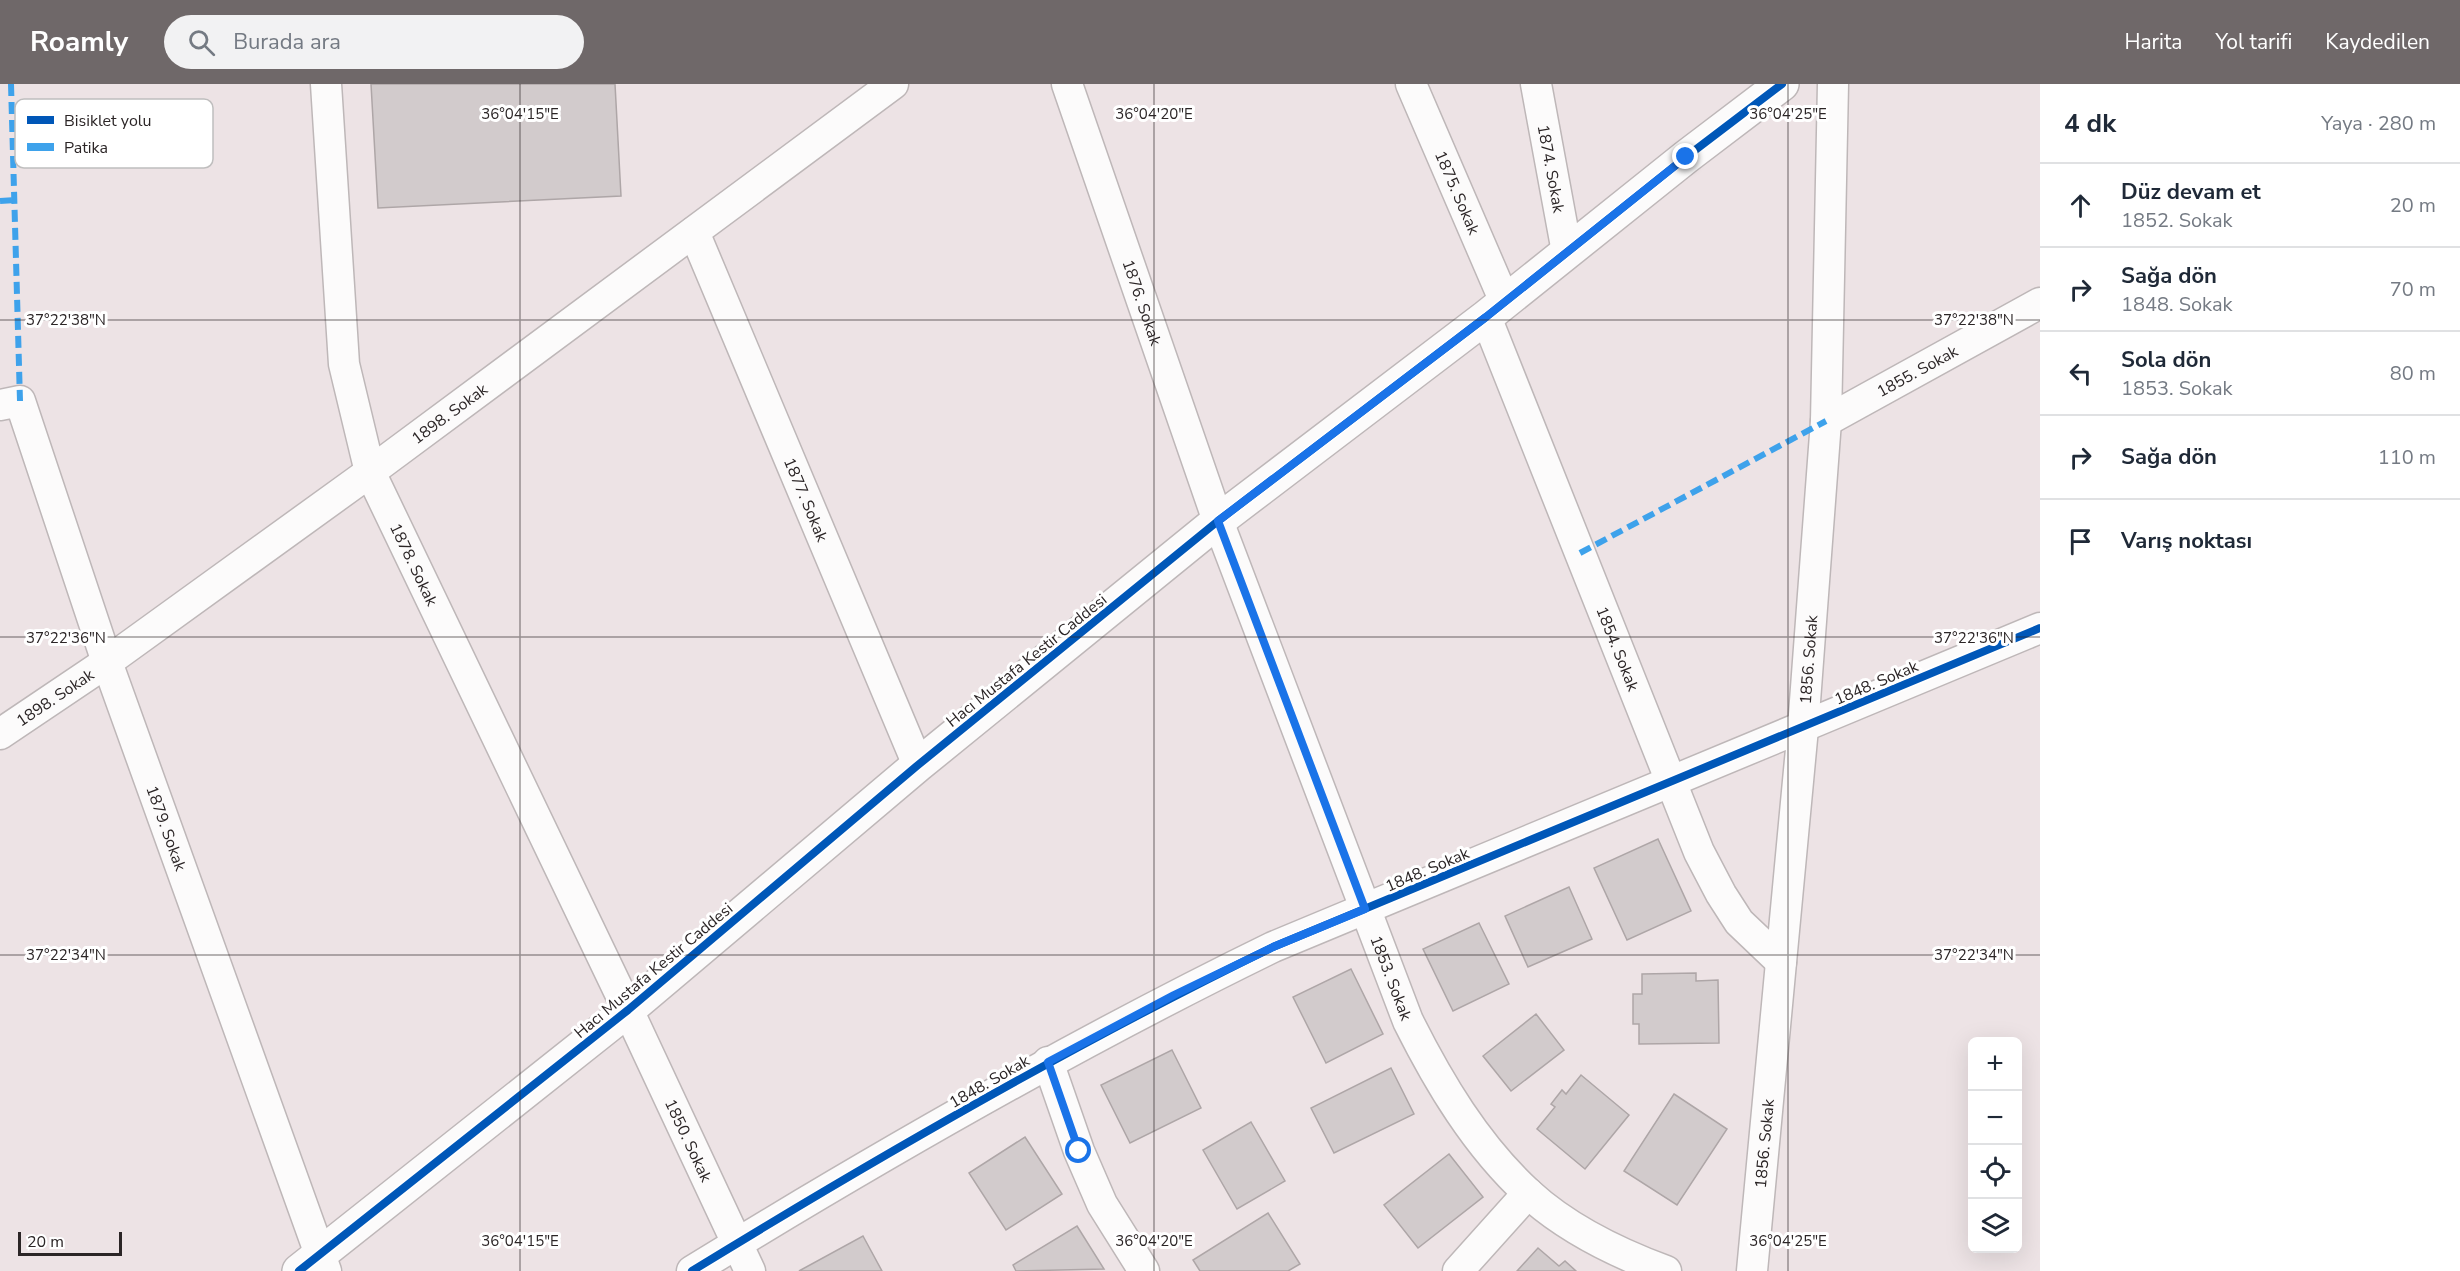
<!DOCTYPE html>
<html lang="tr">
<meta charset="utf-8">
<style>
:root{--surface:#fff;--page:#f2f2f3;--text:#1f2937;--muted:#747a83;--line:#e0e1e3;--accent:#6f6869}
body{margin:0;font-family:"Nunito Sans",sans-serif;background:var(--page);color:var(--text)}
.controls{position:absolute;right:18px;bottom:18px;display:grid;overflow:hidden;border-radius:9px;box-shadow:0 6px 24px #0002}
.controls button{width:54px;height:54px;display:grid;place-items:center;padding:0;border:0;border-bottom:2px solid var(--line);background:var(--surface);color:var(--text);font:30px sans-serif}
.scale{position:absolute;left:18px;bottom:15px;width:104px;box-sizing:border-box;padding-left:6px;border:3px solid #2b2526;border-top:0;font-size:16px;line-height:21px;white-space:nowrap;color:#2b2526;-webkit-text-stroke:4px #fff;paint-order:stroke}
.stop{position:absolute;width:18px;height:18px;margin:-14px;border:4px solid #1a73e8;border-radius:50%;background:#fff}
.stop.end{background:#1a73e8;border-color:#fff;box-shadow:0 2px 6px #0008}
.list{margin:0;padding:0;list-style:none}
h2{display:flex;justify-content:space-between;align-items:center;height:78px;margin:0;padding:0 24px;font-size:26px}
h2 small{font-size:20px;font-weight:400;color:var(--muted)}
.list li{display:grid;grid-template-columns:39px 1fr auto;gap:18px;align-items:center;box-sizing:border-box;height:84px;padding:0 24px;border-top:2px solid var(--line)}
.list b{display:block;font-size:22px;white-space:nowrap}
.list p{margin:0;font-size:20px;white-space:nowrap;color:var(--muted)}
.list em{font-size:20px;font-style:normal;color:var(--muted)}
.icon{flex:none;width:33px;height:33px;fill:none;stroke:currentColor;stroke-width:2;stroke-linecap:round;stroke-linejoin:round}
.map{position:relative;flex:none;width:2040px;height:1187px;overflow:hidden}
header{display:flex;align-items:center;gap:36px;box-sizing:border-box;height:84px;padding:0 30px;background:var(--accent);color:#fff}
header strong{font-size:28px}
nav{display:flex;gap:33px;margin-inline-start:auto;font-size:21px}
.search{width:420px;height:54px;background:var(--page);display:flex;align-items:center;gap:15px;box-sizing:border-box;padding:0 21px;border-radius:33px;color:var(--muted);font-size:22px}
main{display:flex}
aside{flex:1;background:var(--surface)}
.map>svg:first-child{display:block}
.building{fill:#d2cbcc;stroke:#aea6a7;stroke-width:1.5}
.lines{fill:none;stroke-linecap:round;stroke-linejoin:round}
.minor-casing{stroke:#beb7b8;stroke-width:33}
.tertiary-casing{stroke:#beb7b8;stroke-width:36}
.minor{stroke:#fcfbfb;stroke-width:30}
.tertiary{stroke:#fcfbfb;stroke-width:33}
.quiet{stroke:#3ea2eb;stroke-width:6;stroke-dasharray:12 6;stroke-linecap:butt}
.cycleway-casing{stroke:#fff;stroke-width:11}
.cycleway{stroke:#0057b8;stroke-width:8}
.route{stroke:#1a73e8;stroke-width:8}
.ticks{fill:none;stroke:#2b2526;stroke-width:1.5;stroke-opacity:0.45}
.labels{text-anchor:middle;stroke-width:6;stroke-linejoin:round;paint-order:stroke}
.street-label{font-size:16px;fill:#2b2526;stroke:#fff}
.key{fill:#fff;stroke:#bfbebe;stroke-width:1.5}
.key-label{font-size:16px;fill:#2b2526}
.ticks-label{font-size:15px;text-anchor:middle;fill:#2b2526;stroke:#fff;stroke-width:6;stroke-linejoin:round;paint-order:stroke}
</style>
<header>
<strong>Roamly</strong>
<div class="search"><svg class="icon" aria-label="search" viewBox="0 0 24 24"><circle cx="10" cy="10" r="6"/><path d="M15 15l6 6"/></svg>Burada ara</div>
<nav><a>Harita</a><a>Yol tarifi</a><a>Kaydedilen</a></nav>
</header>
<main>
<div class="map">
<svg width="2040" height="1187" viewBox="0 0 2040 1187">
<rect width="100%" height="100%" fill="#ede3e5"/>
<g class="building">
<path d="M 371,0 L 615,0 L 621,112 L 378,124 Z"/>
<path d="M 1658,755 L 1691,827 L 1627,856 L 1594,784 Z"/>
<path d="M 1569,803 L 1592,855 L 1528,883 L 1505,832 Z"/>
<path d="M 1479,839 L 1509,900 L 1453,927 L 1423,865 Z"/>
<path d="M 1351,885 L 1383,950 L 1326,979 L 1293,913 Z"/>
<path d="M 1696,889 L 1696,897 L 1718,896 L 1719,959 L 1639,960 L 1639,940 L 1633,940 L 1633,910 L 1642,910 L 1642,890 Z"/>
<path d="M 1536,930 L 1564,966 L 1511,1007 L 1483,972 Z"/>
<path d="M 1172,966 L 1201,1024 L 1130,1059 L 1101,1001 Z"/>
<path d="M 1391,984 L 1414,1030 L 1334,1069 L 1311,1024 Z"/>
<path d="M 1581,991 L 1629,1031 L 1585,1085 L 1537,1045 L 1555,1023 L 1551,1020 L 1562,1006 L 1566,1010 Z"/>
<path d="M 1674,1010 L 1727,1045 L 1677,1121 L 1624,1087 Z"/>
<path d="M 1251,1038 L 1285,1097 L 1237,1125 L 1203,1066 Z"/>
<path d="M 1025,1053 L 1062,1110 L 1006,1146 L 969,1089 Z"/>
<path d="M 1449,1070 L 1483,1113 L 1418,1164 L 1384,1121 Z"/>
<path d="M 1268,1129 L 1300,1180 L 1288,1187 L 1200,1187 L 1193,1176 Z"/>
<path d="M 1077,1142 L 1104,1185 L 1016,1187 L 1013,1181 Z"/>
<path d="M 863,1152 L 882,1187 L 799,1187 Z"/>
<path d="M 1538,1164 L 1559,1182 L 1565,1177 L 1576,1187 L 1517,1187 Z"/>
</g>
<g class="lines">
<g class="minor-casing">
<g id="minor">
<path id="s1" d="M 326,0 L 344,280 L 370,388 L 628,926 L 750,1187"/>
<path id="s2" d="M 1067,0 L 1218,437 L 1408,937 C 1439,999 1476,1061 1528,1109 C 1567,1145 1617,1169 1666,1187"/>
<path id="s3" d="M 1411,0 L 1505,218"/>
<path id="s4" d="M 1536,0 L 1567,168"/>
<path id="s5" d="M 694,148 L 918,681"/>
<path id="s6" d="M 1486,233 L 1699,768 L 1721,810 L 1739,838 L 1781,878"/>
<path id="s7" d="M 0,321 L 20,317 L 107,578 L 326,1187"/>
<path id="s8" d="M 1826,337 L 2040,219"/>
<path id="s9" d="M 0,650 L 107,578 L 370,388 L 893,0"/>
<path d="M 1048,978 L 1079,1067 L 1102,1120 L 1144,1187"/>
<path d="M 692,1187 C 881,1071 1074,960 1273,863 L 2040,544"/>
<path d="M 1458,1187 L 1528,1109"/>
<path id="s10" d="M 1752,1187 L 1803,644 L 1826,337 L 1833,0"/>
</g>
</g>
<g class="tertiary-casing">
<path id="tertiary" d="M 299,1187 L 628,926 L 918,681 L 1218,437 L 1486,233 L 1686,73 L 1782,0"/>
</g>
<use href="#minor" class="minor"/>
<use href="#tertiary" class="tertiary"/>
<g class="quiet">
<path d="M 11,0 L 20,317"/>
<path d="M 0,117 L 14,116"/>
<path d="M 1580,469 L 1826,337"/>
</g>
<g class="cycleway-casing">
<g id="cycleway">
<path d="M 299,1187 L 628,926 L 918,681 L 1218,437 L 1486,233 L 1686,73 L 1782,0"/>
<path d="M 692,1187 C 881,1071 1074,960 1273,863 L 2040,544"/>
</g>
</g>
<use href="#cycleway" class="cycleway"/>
</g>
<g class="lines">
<path class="route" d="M 1079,1067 L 1048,978 L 1174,911 L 1273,863 L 1365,825 L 1218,437 L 1486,233 L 1686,73"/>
</g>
<path class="ticks" d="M 520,0 L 520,1187M 1154,0 L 1154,1187M 1788,0 L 1788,1187M 0,236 L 2040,236M 0,553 L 2040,553M 0,871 L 2040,871"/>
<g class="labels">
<g class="street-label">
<text dy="6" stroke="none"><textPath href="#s4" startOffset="86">1874. Sokak</textPath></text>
<text dy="6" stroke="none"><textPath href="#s3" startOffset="118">1875. Sokak</textPath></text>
<text dy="6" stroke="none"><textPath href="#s2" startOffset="231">1876. Sokak</textPath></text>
<text dy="6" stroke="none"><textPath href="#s8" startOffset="104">1855. Sokak</textPath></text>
<text dy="6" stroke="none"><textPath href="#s9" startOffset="552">1898. Sokak</textPath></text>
<text dy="6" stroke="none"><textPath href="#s5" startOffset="290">1877. Sokak</textPath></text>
<text dy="6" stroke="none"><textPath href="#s1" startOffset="494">1878. Sokak</textPath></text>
<text dy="6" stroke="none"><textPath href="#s6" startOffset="357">1854. Sokak</textPath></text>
<text transform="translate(1026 576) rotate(-39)" y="6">Hacı Mustafa Kestir Caddesi</text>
<text dy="6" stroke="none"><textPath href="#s10" startOffset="614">1856. Sokak</textPath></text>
<text transform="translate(1876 598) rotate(-23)" y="6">1848. Sokak</text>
<text dy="6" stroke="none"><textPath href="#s9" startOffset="66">1898. Sokak</textPath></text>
<text dy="6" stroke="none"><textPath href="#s7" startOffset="472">1879. Sokak</textPath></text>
<text transform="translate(1427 785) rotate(-23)" y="6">1848. Sokak</text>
<text transform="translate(653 886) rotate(-40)" y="6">Hacı Mustafa Kestir Caddesi</text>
<text dy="6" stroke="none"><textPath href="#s2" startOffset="951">1853. Sokak</textPath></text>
<text transform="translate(989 997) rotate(-30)" y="6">1848. Sokak</text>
<text dy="6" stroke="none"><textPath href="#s1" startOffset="1132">1850. Sokak</textPath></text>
<text dy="6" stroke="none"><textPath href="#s10" startOffset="128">1856. Sokak</textPath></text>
</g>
</g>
<rect x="15" y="15" width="198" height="69" rx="9" class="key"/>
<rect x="27" y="32" width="27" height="8" fill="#0057b8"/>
<rect x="27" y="59" width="27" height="8" fill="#3ea2eb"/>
<g class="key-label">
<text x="64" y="42">Bisiklet yolu</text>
<text x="64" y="69">Patika</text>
</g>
<g class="ticks-label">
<text x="520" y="35">36°04'15"E</text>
<text x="1154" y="35">36°04'20"E</text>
<text x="1788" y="35">36°04'25"E</text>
<text x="66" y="241">37°22'38"N</text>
<text x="1974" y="241">37°22'38"N</text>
<text x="66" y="559">37°22'36"N</text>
<text x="1974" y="559">37°22'36"N</text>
<text x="66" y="876">37°22'34"N</text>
<text x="1974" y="876">37°22'34"N</text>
<text x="520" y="1162">36°04'15"E</text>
<text x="1154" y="1162">36°04'20"E</text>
<text x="1788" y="1162">36°04'25"E</text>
</g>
</svg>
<div class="controls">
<button>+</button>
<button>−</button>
<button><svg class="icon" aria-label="locate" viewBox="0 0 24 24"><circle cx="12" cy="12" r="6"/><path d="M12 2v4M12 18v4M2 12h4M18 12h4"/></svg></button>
<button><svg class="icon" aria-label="layers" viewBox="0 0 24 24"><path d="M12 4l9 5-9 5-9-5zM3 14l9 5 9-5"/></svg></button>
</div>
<div class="scale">20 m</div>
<div class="stop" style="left:1079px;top:1067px"></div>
<div class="stop end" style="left:1686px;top:73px"></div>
</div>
<aside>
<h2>4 dk<small>Yaya · 280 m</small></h2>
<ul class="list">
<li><svg class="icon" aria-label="ahead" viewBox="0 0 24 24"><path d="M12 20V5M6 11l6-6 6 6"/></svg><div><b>Düz devam et</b><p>1852. Sokak</p></div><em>20 m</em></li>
<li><svg class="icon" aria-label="right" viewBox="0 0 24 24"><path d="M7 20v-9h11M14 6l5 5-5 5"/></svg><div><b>Sağa dön</b><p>1848. Sokak</p></div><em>70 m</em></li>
<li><svg class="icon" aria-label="left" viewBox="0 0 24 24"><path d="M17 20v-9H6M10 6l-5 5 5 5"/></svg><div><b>Sola dön</b><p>1853. Sokak</p></div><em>80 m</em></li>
<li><svg class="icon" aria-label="right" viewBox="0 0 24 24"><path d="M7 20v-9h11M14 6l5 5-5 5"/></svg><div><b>Sağa dön</b></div><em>110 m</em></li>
<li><svg class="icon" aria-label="arrive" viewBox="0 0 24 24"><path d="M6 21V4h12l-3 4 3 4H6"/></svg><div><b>Varış noktası</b></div></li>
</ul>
</aside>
</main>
